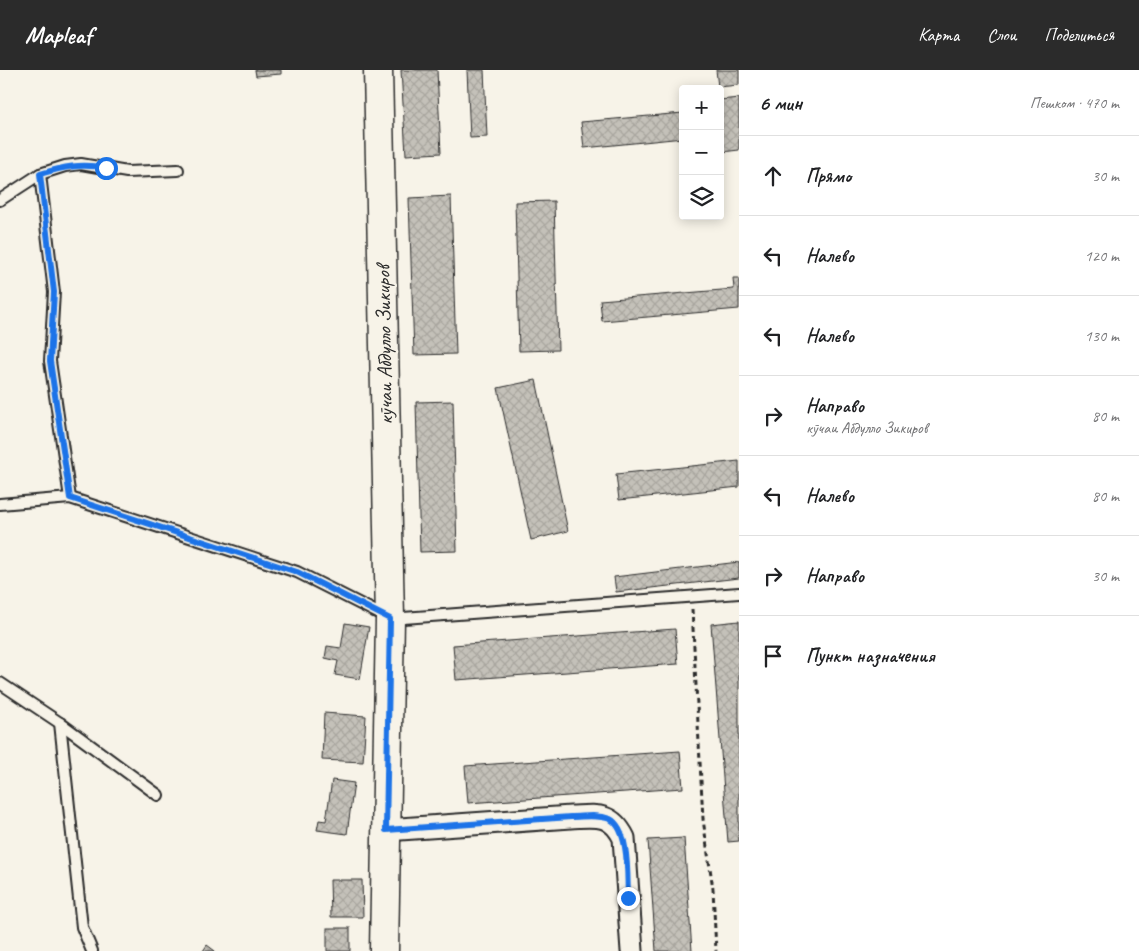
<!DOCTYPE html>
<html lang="ru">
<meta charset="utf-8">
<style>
:root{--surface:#fff;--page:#f2f2f2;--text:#202124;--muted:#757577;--line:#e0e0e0;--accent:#2b2b2b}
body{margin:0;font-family:Caveat,sans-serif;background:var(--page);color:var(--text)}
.controls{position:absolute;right:15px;top:15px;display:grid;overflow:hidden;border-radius:5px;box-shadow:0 2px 12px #0003}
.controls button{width:45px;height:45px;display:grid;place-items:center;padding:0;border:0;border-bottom:1px solid var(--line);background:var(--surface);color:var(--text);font:25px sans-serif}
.stop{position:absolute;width:15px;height:15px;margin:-11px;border:4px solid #1a73e8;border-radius:50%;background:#fff}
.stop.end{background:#1a73e8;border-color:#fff;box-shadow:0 1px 5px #0008}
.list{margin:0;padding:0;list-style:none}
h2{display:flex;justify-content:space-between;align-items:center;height:65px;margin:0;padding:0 20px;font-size:21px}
h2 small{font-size:16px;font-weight:400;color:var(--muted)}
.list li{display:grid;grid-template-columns:32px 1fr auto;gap:15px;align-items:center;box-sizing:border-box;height:80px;padding:0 20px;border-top:1px solid var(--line)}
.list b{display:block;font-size:19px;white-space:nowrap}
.list p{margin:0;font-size:16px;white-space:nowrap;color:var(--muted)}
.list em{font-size:16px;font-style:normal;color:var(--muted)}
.icon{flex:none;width:28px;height:28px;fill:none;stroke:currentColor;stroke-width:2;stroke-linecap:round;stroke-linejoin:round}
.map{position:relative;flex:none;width:739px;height:881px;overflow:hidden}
header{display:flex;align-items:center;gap:30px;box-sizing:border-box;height:70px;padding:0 25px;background:var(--accent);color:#fff}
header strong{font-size:24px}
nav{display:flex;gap:28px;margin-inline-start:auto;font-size:18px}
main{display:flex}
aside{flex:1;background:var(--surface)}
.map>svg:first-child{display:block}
.building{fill:url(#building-cross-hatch);stroke:#2b2b2b}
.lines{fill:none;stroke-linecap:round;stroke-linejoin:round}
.lane-casing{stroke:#2b2b2b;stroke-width:14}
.street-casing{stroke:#2b2b2b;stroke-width:25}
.secondary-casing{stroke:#2b2b2b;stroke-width:31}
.path{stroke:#2b2b2b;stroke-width:3;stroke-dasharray:5 4;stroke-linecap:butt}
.lane{stroke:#f7f3e8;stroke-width:10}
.street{stroke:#f7f3e8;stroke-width:21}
.secondary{stroke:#f7f3e8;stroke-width:28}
.route{stroke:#1a73e8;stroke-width:6}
.labels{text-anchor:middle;stroke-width:4.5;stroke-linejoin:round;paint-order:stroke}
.street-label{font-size:21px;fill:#2b2b2b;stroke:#f7f3e8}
</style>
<header>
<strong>Mapleaf</strong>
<nav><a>Карта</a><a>Слои</a><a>Поделиться</a></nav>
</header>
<main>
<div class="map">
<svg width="739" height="881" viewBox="0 0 739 881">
<defs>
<pattern id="building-cross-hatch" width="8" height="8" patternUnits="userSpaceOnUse" patternTransform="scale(1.25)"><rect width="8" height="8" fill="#c4c1b9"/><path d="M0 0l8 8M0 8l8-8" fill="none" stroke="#a9a69f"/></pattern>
</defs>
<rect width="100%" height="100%" fill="#f7f3e8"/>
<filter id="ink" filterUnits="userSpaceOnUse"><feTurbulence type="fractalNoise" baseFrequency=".02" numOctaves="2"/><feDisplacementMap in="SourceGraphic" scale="10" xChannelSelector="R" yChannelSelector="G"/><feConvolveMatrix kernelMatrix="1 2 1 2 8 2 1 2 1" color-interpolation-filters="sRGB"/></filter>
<g filter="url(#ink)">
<g class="building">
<path d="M 255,0 L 281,0 L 281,4 L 256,6 Z"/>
<path d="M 401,0 L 437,0 L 441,83 L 406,85 Z"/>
<path d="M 467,0 L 484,0 L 487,67 L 470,68 Z"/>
<path d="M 716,0 L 739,0 L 739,15 L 718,17 Z"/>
<path d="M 739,28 L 739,80 L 722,82 L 720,30 Z"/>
<path d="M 683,43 L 683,68 L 584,78 L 581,52 Z"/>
<path d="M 451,126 L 456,284 L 414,285 L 409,128 Z"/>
<path d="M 554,131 L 558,280 L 519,281 L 515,132 Z"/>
<path d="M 733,208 L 739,208 L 739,239 L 602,251 L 600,230 L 734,219 Z"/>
<path d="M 536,310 L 568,461 L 531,470 L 498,318 Z"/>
<path d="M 453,331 L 457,481 L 420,482 L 416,332 Z"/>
<path d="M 739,391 L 739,417 L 619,430 L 616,404 Z"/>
<path d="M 739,492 L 739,508 L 616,522 L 614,507 Z"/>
<path d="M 739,551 L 739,771 L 728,772 L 711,554 Z"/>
<path d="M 345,553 L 369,557 L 360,609 L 335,605 L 338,591 L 325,588 L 327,576 L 341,578 Z"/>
<path d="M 675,559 L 678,594 L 456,610 L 453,575 Z"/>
<path d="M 324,643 L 366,646 L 363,692 L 322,690 Z"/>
<path d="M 680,681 L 683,718 L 468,733 L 465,696 Z"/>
<path d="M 332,710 L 354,713 L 347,764 L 317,760 L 319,750 L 326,751 Z"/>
<path d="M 684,768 L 692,881 L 656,881 L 648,770 Z"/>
<path d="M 330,810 L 362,810 L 363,847 L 331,847 Z"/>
<rect x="327" y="858" width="23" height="23"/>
<path d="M 207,875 L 215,881 L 203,881 Z"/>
</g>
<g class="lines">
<g class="lane-casing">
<g id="lane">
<path d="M 40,104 L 65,96 L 81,94 L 127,102 L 178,100"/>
<path d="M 0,130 L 40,104 L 54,222 L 50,291 L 70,428"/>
<path d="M 0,434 L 70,428 L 297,502 L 390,549 L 739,523"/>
<path d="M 0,613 L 60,653 L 158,725"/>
<path d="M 60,653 L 82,857 L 92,881"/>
</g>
</g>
<g class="street-casing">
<path id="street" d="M 386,760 L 571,747 C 596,746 611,742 624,768 L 632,881"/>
</g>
<g class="secondary-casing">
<path id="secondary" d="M 378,0 L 390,549 L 384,881"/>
</g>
<path class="path" d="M 692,539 L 703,749 L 713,819 L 716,881"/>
<use href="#lane" class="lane"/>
<use href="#street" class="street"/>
<use href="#secondary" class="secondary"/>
</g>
</g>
<g class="lines" filter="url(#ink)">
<path class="route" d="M 106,98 C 81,93 63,97 40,104 L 54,222 L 50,291 L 70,428 L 297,502 L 390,549 L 386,760 L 571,747 C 583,747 598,744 610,749 C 630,759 627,808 628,828"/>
</g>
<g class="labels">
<g class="street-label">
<text transform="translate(384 275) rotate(-91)" y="7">кӯчаи Абдулло Зикиров</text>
</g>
</g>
</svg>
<div class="controls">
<button>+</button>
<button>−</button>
<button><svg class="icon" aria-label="layers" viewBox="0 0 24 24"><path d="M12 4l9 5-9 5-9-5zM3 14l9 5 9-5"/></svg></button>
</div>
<div class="stop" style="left:106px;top:98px"></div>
<div class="stop end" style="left:628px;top:828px"></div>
</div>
<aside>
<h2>6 мин<small>Пешком · 470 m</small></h2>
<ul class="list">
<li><svg class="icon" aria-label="ahead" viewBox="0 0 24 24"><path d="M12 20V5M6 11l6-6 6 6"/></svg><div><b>Прямо</b></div><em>30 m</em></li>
<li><svg class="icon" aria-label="left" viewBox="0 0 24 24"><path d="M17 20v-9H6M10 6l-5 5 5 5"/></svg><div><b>Налево</b></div><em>120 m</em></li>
<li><svg class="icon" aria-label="left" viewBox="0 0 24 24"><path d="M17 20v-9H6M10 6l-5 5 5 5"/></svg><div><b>Налево</b></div><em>130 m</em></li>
<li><svg class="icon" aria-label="right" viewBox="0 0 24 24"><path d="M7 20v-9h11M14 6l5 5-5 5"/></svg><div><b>Направо</b><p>кӯчаи Абдулло Зикиров</p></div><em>80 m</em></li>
<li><svg class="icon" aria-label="left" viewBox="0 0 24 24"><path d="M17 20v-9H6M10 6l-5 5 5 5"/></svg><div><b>Налево</b></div><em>80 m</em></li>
<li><svg class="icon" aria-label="right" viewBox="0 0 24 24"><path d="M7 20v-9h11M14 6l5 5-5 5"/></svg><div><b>Направо</b></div><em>30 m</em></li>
<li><svg class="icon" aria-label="arrive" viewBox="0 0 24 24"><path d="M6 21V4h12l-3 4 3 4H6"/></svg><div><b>Пункт назначения</b></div></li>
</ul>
</aside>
</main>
